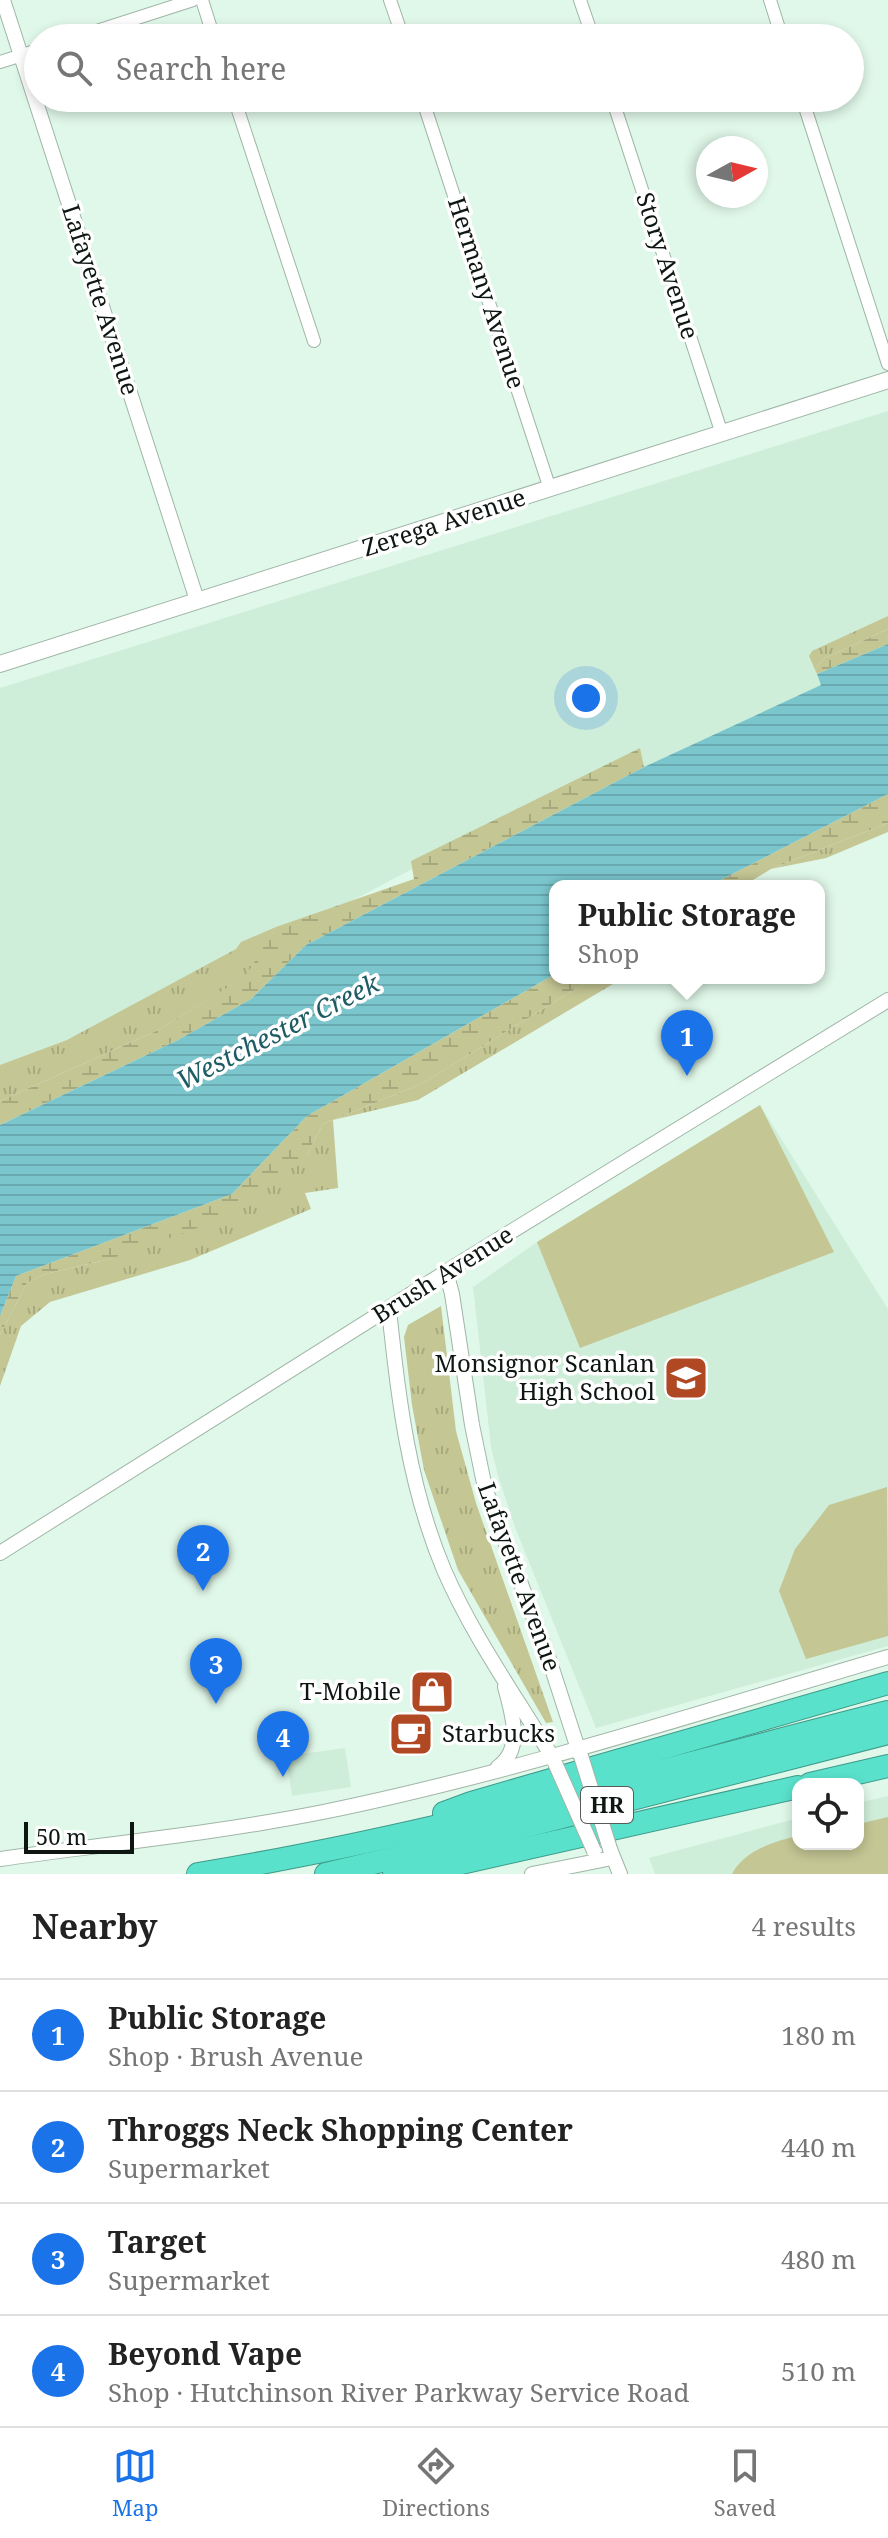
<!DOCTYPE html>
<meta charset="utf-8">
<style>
:root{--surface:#fff;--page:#f6f6f6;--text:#222;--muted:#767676;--line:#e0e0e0;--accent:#1a73e8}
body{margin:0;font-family:"Noto Serif",serif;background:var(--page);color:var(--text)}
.controls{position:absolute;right:24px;bottom:24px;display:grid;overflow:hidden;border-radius:16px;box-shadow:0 4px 12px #0003}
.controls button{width:72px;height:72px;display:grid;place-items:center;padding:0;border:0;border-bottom:2px solid var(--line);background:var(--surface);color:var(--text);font:40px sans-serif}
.compass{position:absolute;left:696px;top:136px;width:72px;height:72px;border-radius:50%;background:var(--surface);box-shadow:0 4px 12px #0003;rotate:82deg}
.scale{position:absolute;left:24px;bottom:20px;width:110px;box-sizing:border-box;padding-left:8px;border:4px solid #0e1611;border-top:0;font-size:22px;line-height:28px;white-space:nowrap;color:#0e1611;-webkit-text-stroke:6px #fefefe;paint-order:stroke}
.you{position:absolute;left:586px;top:698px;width:28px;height:28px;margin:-20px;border:6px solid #fff;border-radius:50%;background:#1a73e8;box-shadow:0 0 0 12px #1a73e833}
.badge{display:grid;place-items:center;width:52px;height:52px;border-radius:50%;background:var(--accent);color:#fff;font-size:26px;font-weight:700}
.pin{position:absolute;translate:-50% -66px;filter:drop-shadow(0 2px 4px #0008)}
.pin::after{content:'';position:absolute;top:42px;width:28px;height:24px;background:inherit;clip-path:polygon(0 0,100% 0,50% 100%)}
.popup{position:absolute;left:549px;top:880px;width:276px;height:104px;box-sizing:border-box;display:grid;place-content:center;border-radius:16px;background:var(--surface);filter:drop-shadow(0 2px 6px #0005);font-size:26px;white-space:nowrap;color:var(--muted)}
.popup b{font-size:30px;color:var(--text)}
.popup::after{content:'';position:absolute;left:50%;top:100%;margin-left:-16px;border:16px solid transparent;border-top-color:var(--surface)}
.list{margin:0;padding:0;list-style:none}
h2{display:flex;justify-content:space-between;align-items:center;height:104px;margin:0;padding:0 32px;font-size:34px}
h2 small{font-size:26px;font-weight:400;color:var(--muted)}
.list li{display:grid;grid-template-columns:52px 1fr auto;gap:24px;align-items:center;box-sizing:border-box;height:112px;padding:0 32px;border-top:2px solid var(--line)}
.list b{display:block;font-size:30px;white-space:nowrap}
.list p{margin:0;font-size:26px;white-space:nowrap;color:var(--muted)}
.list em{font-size:26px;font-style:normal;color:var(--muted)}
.icon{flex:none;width:44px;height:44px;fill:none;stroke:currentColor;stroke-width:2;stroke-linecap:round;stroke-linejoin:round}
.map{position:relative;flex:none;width:888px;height:1874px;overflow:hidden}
.search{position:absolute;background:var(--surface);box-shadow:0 4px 12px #0003;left:24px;right:24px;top:24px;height:88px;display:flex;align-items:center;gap:20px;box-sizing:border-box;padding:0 28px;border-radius:44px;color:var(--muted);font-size:30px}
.sheet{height:552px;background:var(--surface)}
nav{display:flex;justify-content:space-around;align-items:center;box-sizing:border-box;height:112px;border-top:2px solid var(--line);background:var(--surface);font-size:22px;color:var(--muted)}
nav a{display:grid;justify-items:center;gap:4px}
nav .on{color:var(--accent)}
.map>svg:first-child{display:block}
.built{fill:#cfeed9}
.grass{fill:url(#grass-tufts)}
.wetland{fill:url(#wetland-marsh)}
.green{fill:#c4c694}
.water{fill:url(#water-rules)}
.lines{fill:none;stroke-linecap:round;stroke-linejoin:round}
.minor-casing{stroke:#9fb6a7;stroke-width:14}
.tertiary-casing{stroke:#9fb6a7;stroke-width:16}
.secondary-casing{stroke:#9fb6a7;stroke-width:18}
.motorway-casing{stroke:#3f9a8a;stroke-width:24}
.minor{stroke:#fff;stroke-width:12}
.tertiary{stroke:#fff;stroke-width:14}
.secondary{stroke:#fff;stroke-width:16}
.motorway{stroke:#59e1cb;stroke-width:22}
.tertiary-bridge-casing{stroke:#9fb6a7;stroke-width:16;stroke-linecap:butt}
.tertiary-bridge{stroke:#fff;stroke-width:14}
.labels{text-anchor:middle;stroke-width:7;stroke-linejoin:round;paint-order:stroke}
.shield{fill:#fefefe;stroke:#565c58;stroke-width:2}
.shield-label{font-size:22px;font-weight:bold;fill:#0e1611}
.street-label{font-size:24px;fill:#0e1611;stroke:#fefefe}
.poi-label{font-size:24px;fill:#0e1611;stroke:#fefefe;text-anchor:end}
.water-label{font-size:26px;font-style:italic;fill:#1d5c62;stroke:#fefefe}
</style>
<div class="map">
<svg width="888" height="1874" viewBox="0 0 888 1874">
<defs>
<pattern id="grass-tufts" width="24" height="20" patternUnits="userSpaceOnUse" patternTransform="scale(2)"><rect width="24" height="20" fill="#c4c694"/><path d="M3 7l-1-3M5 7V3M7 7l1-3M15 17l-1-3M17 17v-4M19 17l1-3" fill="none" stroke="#a7a97f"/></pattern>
<pattern id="wetland-marsh" width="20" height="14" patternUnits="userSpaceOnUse" patternTransform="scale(2)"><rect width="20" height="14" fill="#c4c694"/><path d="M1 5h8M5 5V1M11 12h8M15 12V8" fill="none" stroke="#a7a97f"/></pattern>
<pattern id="water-rules" width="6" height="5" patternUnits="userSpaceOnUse" patternTransform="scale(2)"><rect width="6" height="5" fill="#7bc6cd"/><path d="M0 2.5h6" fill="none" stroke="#69a9af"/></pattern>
</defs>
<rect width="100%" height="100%" fill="#e0f8e9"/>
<g class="built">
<path d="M 888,411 L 888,616 L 810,653 L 810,659 L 822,685 L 644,767 L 639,749 L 0,1087 L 0,688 Z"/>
<path d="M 760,1105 L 888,1309 L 888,1646 L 596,1728 L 516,1530 L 498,1476 L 491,1447 L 473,1287 L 537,1242 Z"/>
<path d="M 345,1748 L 351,1787 L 292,1796 L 286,1756 Z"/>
<path d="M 888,1796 L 888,1874 L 655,1874 L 649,1858 L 798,1818 L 798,1844 L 858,1844 L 858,1803 Z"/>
</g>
<g class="grass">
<path d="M 888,616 L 888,629 L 823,659 L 815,670 L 809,656 L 812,651 Z"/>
<path d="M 888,823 L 888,832 L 826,858 L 771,869 Z"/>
<path d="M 276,927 L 246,977 L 156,1031 L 0,1101 L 0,1065 L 67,1040 L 236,949 L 241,942 Z"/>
<path d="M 593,978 L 623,978 L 418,1100 L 333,1120 L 338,1188 L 305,1193 L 311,1209 L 190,1260 L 50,1302 L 21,1326 L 0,1386 L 0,1335 L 27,1283 L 45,1274 L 110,1259 L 307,1154 L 323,1124 L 423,1083 Z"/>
<path d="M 441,1306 L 456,1431 L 476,1503 L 553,1722 L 546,1723 L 458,1570 L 424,1470 L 412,1405 L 404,1337 L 408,1325 Z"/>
</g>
<g class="wetland">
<path d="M 888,629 L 888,644 L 817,674 L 815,670 L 823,659 Z"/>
<path d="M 640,748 L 644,767 L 306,945 L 251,999 L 178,1040 L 0,1125 L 0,1101 L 156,1031 L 245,977 L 276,927 L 414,879 L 411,861 Z"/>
<path d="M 888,794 L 888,823 L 771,869 L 743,886 L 709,886 Z"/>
<path d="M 555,974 L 555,978 L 593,978 L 423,1083 L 323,1124 L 307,1154 L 231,1216 L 110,1259 L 45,1274 L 27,1283 L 0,1335 L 0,1316 L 16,1276 L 232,1194 L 307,1116 Z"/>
</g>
<g class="green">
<path d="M 760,1105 L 834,1252 L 580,1348 L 537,1242 Z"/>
<path d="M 887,1487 L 888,1636 L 806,1659 L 779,1591 L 795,1549 L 829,1505 Z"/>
<path d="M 888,1817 L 888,1874 L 732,1874 C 744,1851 774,1841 798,1836 L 798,1844 L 858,1844 L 858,1824 Z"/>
</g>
<path class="water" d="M 888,644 L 888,794 L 709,886 L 555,886 L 555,974 L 307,1116 L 232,1194 L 16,1276 L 0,1316 L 0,1125 L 178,1040 L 251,999 L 306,945 L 644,767 L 821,685 L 817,674 Z"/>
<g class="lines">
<g class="minor-casing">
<g id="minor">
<path d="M 202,0 L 214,38"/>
<path d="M 390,0 L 403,38"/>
<path d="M 580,0 L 593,38"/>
<path d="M 770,0 L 782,38"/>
<path d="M 75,38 L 193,0"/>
<path d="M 0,62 L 38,50"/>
<path d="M 234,98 L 314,341"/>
<path d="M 422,98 L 550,489"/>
<path d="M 612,98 L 722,434"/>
<path d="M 802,98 L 888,364"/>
</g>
</g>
<g class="tertiary-casing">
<g id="tertiary">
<path d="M 3,0 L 197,600"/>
<path d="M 446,1272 L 452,1294 L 472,1425 L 485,1488 L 548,1656 L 580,1755"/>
<path d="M 389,1309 C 398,1398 409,1487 444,1570 C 473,1637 517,1698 554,1760"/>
<path d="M 0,1553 L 465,1260 L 888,1000"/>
<path d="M 498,1767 C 524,1749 512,1713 505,1687"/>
<path d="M 610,1849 L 620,1874"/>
<path d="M 0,1859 C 107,1844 217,1833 323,1812 C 514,1773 701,1712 888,1657"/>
<path d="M 532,1874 L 612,1858"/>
</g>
</g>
<g class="secondary-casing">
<path id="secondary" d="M 0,664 L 888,380"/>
</g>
<g class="motorway-casing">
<g id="motorway">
<path d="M 810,1784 L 888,1766"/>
<path d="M 444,1813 L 471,1803 L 888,1683"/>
<path d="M 198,1874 C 431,1836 659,1770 888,1712"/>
<path d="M 326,1874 L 492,1835 L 888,1733"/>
<path d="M 394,1874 L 417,1873 L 798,1787"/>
</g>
</g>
<use href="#minor" class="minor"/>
<use href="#tertiary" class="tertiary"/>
<use href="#secondary" class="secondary"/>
<use href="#motorway" class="motorway"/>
<g class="tertiary-bridge-casing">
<g id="tertiary-bridge">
<path d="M 581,1756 L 610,1849"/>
<path d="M 555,1763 L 594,1851"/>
</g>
</g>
<use href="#tertiary-bridge" class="tertiary-bridge"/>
</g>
<defs>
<g id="school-square" transform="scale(2.3)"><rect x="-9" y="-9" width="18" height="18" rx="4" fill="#b04923" stroke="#fefefe"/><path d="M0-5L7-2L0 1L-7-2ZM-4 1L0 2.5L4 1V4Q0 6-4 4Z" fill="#fff"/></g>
<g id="shop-square" transform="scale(2.3)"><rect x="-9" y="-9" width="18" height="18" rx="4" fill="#b04923" stroke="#fefefe"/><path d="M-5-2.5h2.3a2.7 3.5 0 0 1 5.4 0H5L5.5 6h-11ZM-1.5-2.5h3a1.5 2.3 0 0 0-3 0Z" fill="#fff"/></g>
<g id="cafe-square" transform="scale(2.3)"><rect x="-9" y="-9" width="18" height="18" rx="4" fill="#b04923" stroke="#fefefe"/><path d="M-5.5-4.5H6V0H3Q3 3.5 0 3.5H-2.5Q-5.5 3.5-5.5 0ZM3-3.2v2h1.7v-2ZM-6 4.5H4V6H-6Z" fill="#fff"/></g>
</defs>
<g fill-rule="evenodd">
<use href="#school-square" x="686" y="1378"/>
<use href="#shop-square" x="432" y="1692"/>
<use href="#cafe-square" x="411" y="1734"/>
</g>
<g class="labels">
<rect class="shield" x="581" y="1787" width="52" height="36" rx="6"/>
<g class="shield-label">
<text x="607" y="1813">HR</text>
</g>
<g class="street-label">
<text transform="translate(667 266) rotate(72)" y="8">Story Avenue</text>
<text transform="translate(486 293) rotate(72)" y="8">Hermany Avenue</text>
<text transform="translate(100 300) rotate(72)" y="8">Lafayette Avenue</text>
<text transform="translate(444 523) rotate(-18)" y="8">Zerega Avenue</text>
<text transform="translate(443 1275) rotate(-32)" y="8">Brush Avenue</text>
<text transform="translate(519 1577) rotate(70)" y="8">Lafayette Avenue</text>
</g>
<g class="poi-label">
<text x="655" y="1372">Monsignor Scanlan<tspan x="655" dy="28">High School</tspan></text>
<text x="401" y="1700">T-Mobile</text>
<text x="442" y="1742" text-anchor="start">Starbucks</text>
</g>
<g class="water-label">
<text transform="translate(278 1032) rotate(-27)" y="9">Westchester Creek</text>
</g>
</g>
</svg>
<div class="controls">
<button><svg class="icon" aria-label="locate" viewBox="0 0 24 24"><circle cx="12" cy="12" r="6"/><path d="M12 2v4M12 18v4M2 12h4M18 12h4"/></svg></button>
</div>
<svg class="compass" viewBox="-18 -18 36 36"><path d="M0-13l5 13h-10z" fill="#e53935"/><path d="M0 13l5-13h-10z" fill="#767676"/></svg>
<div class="scale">50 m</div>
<div class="you"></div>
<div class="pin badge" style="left:687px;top:1076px">1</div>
<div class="popup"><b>Public Storage</b>Shop</div>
<div class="pin badge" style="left:203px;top:1591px">2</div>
<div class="pin badge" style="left:216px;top:1704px">3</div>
<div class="pin badge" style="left:283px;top:1777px">4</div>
<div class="search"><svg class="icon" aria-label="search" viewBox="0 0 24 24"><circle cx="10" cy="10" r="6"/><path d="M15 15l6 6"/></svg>Search here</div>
</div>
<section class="sheet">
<h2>Nearby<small>4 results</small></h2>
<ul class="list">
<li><span class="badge">1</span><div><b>Public Storage</b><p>Shop · Brush Avenue</p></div><em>180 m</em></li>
<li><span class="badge">2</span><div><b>Throggs Neck Shopping Center</b><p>Supermarket</p></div><em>440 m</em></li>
<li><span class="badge">3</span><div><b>Target</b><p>Supermarket</p></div><em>480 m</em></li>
<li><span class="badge">4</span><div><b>Beyond Vape</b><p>Shop · Hutchinson River Parkway Service Road</p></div><em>510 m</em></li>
</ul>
</section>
<nav>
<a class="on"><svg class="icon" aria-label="map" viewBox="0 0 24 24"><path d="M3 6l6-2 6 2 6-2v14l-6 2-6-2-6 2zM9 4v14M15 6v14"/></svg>Map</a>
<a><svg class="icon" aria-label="directions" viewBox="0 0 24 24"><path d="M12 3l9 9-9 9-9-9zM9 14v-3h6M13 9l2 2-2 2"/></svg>Directions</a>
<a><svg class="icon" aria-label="saved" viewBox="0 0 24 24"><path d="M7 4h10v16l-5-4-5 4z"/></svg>Saved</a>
</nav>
